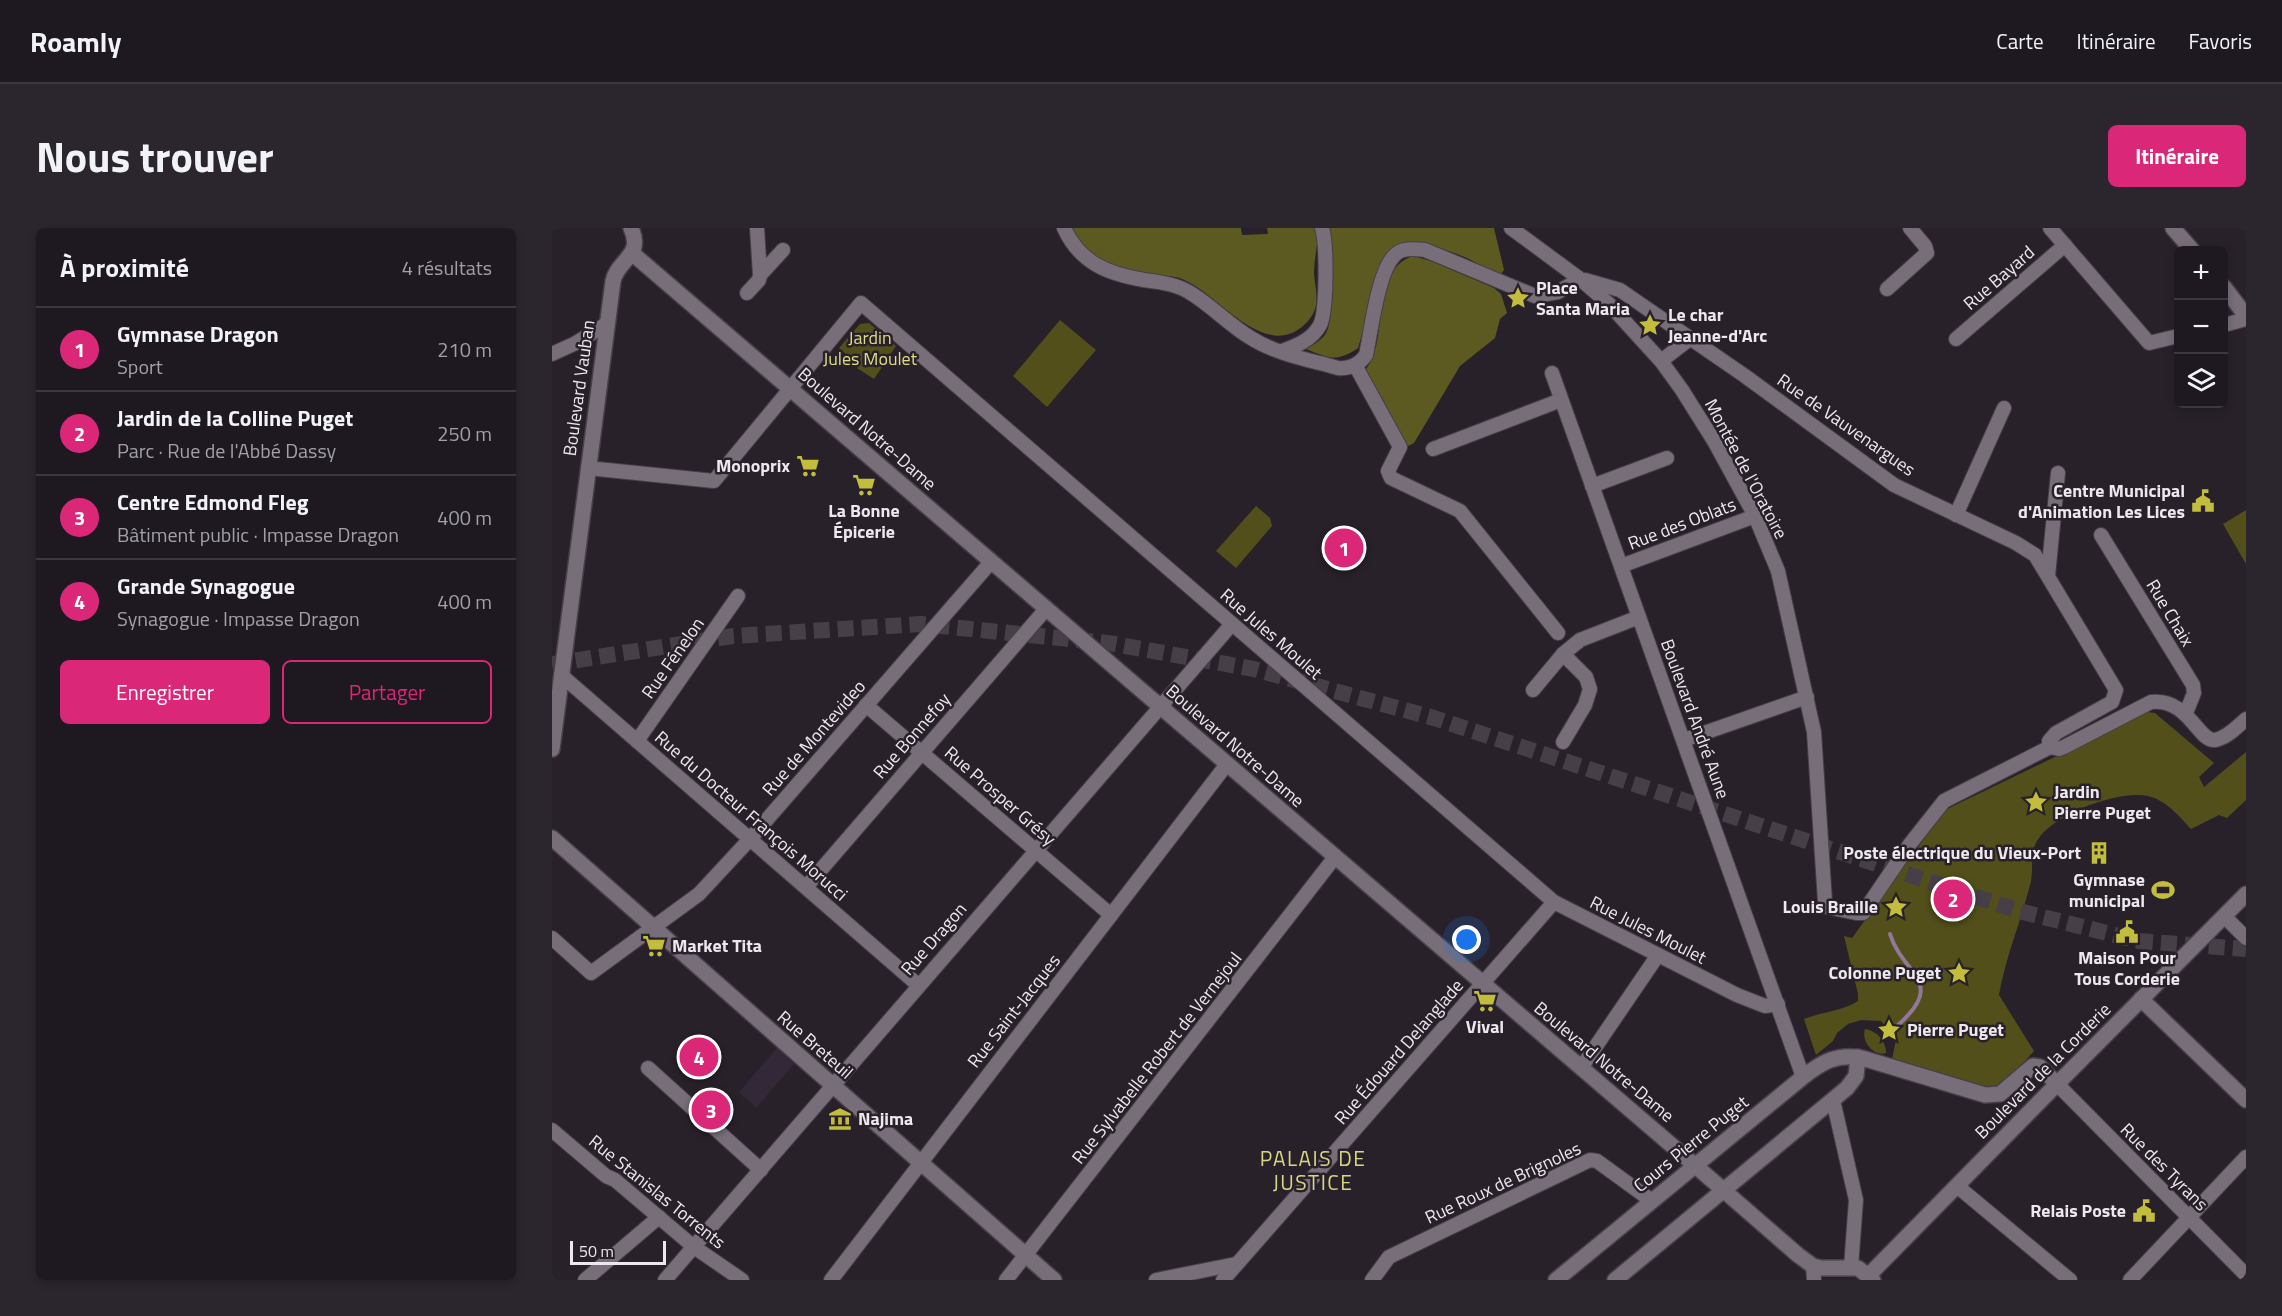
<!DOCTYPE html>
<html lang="fr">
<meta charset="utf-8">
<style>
:root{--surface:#1e1920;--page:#2b262d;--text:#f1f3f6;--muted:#a1a0a5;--line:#3c383e;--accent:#db2777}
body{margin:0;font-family:"Titillium Web",sans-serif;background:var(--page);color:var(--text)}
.controls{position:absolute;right:18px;top:18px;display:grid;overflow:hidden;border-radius:9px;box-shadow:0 3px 9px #0003}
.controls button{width:54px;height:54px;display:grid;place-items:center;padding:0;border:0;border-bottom:2px solid var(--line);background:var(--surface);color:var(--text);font:30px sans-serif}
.scale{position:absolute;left:18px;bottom:15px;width:96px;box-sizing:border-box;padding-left:6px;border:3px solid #ede8ee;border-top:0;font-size:16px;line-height:21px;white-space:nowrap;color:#ede8ee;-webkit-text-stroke:4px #28212a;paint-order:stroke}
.you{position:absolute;left:915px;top:712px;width:21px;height:21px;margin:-15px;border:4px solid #fff;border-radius:50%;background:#1a73e8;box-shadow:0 0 0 9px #1a73e833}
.badge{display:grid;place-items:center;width:39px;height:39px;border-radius:50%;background:var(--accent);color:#fff;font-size:20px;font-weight:700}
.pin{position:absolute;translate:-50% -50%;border:3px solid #fff;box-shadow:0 2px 6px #0006}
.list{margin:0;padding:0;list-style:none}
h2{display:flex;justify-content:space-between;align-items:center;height:78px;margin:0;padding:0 24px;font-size:26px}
h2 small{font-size:20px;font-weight:400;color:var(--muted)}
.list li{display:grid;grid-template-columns:39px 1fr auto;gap:18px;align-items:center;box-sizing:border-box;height:84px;padding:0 24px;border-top:2px solid var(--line)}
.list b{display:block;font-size:22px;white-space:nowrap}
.list p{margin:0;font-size:20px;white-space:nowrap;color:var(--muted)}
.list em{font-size:20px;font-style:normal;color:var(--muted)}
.actions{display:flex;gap:12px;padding:18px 24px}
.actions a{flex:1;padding:14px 0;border:2px solid var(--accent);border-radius:9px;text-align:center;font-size:21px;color:var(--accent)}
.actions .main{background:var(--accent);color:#fff}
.icon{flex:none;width:33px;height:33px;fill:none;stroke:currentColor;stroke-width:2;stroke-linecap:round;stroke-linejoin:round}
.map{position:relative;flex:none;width:1694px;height:1052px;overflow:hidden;border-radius:9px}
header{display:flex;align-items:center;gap:36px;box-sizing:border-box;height:84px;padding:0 30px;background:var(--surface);border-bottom:2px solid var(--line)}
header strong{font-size:28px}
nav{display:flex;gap:33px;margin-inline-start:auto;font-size:21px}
.intro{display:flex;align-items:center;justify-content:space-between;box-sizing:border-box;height:144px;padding:0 36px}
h1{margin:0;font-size:42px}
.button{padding:15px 27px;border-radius:9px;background:var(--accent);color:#fff;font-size:21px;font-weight:700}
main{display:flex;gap:36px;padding:0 36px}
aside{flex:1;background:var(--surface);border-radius:9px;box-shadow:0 3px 9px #0003}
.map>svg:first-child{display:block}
.built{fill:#332837}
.green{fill:#524f1b}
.forest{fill:#5d5a21}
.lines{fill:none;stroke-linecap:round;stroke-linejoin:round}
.stream{stroke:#917898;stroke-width:4}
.trunk-tunnel{stroke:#463f47;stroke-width:16;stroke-dasharray:16 8;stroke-linecap:butt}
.minor-casing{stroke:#463f48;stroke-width:16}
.tertiary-casing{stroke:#463f48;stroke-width:18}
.secondary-casing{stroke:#463f48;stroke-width:18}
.minor{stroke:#776e7a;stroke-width:14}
.tertiary{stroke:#776e7a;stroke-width:15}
.secondary{stroke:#776e7a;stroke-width:15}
.labels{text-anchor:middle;stroke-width:5;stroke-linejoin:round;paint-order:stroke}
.street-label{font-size:18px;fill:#ede8ee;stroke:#28212a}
.poi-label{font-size:18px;font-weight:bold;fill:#ede8ee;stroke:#28212a;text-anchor:end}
.park-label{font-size:18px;fill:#dfdc85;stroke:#28212a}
.quarter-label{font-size:21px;letter-spacing:1.5px;fill:#d9d587;stroke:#28212a}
</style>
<header>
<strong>Roamly</strong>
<nav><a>Carte</a><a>Itinéraire</a><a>Favoris</a></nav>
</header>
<div class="intro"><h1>Nous trouver</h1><a class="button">Itinéraire</a></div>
<main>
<aside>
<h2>À proximité<small>4 résultats</small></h2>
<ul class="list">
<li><span class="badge">1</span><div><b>Gymnase Dragon</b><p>Sport</p></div><em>210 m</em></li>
<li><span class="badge">2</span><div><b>Jardin de la Colline Puget</b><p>Parc · Rue de l'Abbé Dassy</p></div><em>250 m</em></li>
<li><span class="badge">3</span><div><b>Centre Edmond Fleg</b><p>Bâtiment public · Impasse Dragon</p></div><em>400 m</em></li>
<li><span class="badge">4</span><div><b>Grande Synagogue</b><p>Synagogue · Impasse Dragon</p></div><em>400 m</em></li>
</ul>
<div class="actions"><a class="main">Enregistrer</a><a>Partager</a></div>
</aside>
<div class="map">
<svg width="1694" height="1052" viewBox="0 0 1694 1052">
<rect width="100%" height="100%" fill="#28212a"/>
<path class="built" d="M 225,820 L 242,836 L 204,880 L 187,864 Z"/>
<g class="green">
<path d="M 508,92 L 544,122 L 495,179 L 461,148 Z"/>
<path d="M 317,95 L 344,118 L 322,151 L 305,140 L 307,137 L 287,120 L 308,96 Z"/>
<path d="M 704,278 L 718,290 L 720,298 L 684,340 L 664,323 Z"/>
<path d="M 1694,282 L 1694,336 L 1671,296 Z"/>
<path d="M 1596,484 L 1603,485 L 1662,535 L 1647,549 L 1652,559 L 1694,524 L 1694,572 L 1675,590 L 1667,587 L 1639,601 C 1628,589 1614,572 1596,568 C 1566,562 1496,587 1483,617 C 1478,628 1482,645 1478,657 C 1469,693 1453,731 1447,767 L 1482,823 C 1469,837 1455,859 1435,860 L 1340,831 L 1344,812 L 1329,793 L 1309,792 L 1296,796 L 1285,805 L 1281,813 L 1264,827 L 1252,791 C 1269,784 1291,783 1306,773 L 1306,766 L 1292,708 L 1300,710 L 1393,582 Z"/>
<path d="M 1313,801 C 1325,803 1334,813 1334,825 C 1321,829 1309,813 1313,801 Z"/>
</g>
<g class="forest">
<path d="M 519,0 L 689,0 L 690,7 L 716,6 L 715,0 L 765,0 L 767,5 C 765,18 762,33 762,46 C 764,66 770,81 752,97 C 712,134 665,64 630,51 C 623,48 614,48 607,47 C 572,41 535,35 519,0 Z"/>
<path d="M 777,0 L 942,0 L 952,42 L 949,46 C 938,45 929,37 919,32 C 900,23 879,17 858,15 L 828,44 L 806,120 C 784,135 777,130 754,121 C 762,116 771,112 775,103 C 783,82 782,22 777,0 Z"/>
<path d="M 861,28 L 879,33 L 942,60 L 949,66 L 955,85 L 948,91 L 943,110 L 908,138 L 862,215 L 856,218 L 848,212 L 814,141 C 838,112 816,43 861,28 Z"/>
</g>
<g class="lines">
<path class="stream" d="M 1338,706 C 1351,748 1396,753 1345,798"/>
<path class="trunk-tunnel" d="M 0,436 L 181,408 L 369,396 L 556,415 L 702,441 L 882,490 L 1467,683 L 1587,713 L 1694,721"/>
<g class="minor-casing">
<g id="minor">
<path d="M 512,0 C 528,35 556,46 592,52 C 607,54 624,56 637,64 C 659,77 677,97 699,110 C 724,126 758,132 786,140 C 798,141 807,137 814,127 C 819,103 826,44 842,28 C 849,19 863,21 873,22 L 983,68 L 1006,64 L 1028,51"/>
<path d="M 959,0 L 1028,51 L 1057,76 L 1109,133 L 1130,162 L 1162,213 L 1203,288 L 1226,343 L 1262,504 L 1273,674 L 1275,679 L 1304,685 L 1311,685 L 1358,616 L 1392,573 L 1498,519"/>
<path d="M 1498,0 L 1597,115 L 1626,108"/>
<path d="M 208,47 L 231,22"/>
<path d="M 1033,52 L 1068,62 L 1193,148 L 1342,257 L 1464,315 L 1483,327 L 1564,462 L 1560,474 L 1504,505 L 1497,513 L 1498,519"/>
<path d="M 1335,61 L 1375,25 L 1373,18 L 1358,0"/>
<path d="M 195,65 L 207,52 L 208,47 L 205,0"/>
<path d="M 1672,97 L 1694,91"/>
<path d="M 1404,111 L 1513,17"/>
<path d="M 730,123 C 744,118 760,112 768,97 C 775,83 775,16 770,0"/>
<path d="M 0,126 L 24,115 L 56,95"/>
<path d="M 1109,133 L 1139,110"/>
<path d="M 803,137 L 848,219 L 836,243 L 839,250 L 908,283 L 1006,405"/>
<path d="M 1000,145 L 1251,849"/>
<path d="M 881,221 L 1009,172"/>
<path d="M 36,240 L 162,253 L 309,75 L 1002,674 L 1185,767 L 1213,778 L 1226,776"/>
<path d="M 1040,258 L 1115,230"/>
<path d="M 1404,287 L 1452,180"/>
<path d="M 1549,307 L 1641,457 L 1642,465 L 1634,485"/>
<path d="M 1069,338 L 1203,288"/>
<path d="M 1496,348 L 1506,245"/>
<path d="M 9,447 L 366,757"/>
<path d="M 981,462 L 1011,426 L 1028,412 L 1087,389"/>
<path d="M 314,477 L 559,687"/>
<path d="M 1132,512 L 1255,469"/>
<path d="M 85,513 L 186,368"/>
<path d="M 1011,514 L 1033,477 L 1038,461 L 1034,449 L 1011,426"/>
<path d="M 1498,519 L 1507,521 L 1512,519 L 1599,474 C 1637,470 1646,514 1663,512 C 1675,510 1686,498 1694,491"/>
<path d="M 254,659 L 494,381"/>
<path d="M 1672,688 L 1694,710"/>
<path d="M 0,710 L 39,745 L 147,666 L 198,611 L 439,334"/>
<path d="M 96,840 L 209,942"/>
<path d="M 1029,840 L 1106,727"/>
<path d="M 1505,856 L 1694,1047"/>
<path d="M 1281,872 L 1304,972 L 1299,1039"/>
<path d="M 0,902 L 54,948 L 63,952 L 142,1019 L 190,1052"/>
<path d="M 1405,958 L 1518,1052"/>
<path d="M 1261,1038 L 1262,1052"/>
<path d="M 33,1052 L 107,989"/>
<path d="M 113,1052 L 680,396"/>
<path d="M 279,1052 L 675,536"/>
<path d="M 454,1052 L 783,629"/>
<path d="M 604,1052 L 684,1036"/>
<path d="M 671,1052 L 1002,674"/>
<path d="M 820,1052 L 837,1029 L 1038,932 L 1045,933 L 1100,973"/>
<path d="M 1578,1052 L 1694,929"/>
</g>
</g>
<g class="tertiary-casing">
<g id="tertiary">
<path d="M 1621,0 L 1640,22"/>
<path d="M 81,26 L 1131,927 L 1246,1027 L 1261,1038 L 1269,1040 L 1306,1040 L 1321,1052"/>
<path d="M 1672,59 L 1694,88"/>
<path d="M 0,521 L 61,53 C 66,31 92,28 79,0"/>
<path d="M 0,610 L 502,1052"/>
<path d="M 1589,771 L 1694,872"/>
<path d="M 1316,1048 L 1505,856"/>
<path d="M 1063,1052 L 1295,860 L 1304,848 L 1306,829"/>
</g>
</g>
<g class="secondary-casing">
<path id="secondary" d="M 1004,1052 L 1251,849 C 1270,834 1285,825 1310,830 L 1433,867 L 1448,866 L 1481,838 L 1488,839 L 1505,856 L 1694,666"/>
</g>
<use href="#minor" class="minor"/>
<use href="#tertiary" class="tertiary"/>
<use href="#secondary" class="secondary"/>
</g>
<defs>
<g id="sight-bare" transform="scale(1.8)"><path d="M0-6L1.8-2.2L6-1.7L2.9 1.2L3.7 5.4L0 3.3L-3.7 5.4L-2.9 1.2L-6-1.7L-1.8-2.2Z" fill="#c3bd3e" stroke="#28212a" stroke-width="2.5" paint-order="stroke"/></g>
<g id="supermarket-bare" transform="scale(1.8)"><path d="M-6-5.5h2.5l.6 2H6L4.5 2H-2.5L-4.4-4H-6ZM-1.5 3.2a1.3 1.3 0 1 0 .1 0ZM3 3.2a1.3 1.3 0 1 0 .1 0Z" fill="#c3bd3e" stroke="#28212a" stroke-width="2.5" paint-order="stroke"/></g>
<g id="civic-bare" transform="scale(1.8)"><path d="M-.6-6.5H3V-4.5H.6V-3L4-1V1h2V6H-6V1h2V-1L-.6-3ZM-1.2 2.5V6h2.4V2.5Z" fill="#c3bd3e" stroke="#28212a" stroke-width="2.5" paint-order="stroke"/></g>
<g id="building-bare" transform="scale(1.8)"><path d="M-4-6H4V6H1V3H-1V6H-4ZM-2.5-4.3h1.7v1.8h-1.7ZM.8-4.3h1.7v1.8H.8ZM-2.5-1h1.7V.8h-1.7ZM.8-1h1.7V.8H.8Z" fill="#c3bd3e" stroke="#28212a" stroke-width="2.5" paint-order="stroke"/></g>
<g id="stadium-bare" transform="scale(1.8)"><path d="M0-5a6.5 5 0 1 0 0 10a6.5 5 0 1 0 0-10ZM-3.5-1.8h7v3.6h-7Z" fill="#c3bd3e" stroke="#28212a" stroke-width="2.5" paint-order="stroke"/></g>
<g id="museum-bare" transform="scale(1.8)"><path d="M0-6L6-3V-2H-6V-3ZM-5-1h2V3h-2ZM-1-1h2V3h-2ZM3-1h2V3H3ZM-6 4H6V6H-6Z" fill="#c3bd3e" stroke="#28212a" stroke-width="2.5" paint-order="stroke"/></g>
</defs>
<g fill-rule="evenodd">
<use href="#sight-bare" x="966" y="70"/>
<use href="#sight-bare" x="1098" y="97"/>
<use href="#supermarket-bare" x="256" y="238"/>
<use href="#supermarket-bare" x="312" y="257"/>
<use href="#civic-bare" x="1651" y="273"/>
<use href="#sight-bare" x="1484" y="574"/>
<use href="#building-bare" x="1547" y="625"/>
<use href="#stadium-bare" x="1611" y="662"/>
<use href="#sight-bare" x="1344" y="679"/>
<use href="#civic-bare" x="1575" y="704"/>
<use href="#supermarket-bare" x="102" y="718"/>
<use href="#sight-bare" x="1407" y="745"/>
<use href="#supermarket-bare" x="933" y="773"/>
<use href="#sight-bare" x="1337" y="802"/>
<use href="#museum-bare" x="288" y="891"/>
<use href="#civic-bare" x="1592" y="983"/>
</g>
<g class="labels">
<g class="street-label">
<text transform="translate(1447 50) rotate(-41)" y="6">Rue Bayard</text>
<text transform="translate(27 160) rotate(-82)" y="6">Boulevard Vauban</text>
<text transform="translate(1294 197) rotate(35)" y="6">Rue de Vauvenargues</text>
<text transform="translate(315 201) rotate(41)" y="6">Boulevard Notre-Dame</text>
<text transform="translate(1194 241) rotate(62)" y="6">Montée de l'Oratoire</text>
<text transform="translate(1130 296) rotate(-21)" y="6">Rue des Oblats</text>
<text transform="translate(1618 385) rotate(59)" y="6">Rue Chaix</text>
<text transform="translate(719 406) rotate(41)" y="6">Rue Jules Moulet</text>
<text transform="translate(121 430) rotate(-55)" y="6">Rue Fénelon</text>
<text transform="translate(1143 491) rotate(70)" y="6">Boulevard André Aune</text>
<text transform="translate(360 508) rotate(-49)" y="6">Rue Bonnefoy</text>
<text transform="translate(262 510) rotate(-49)" y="6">Rue de Montevideo</text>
<text transform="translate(683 518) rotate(41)" y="6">Boulevard Notre-Dame</text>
<text transform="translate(448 568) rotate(41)" y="6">Rue Prosper Grésy</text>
<text transform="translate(199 588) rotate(41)" y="6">Rue du Docteur François Morucci</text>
<text transform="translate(1096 702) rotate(27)" y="6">Rue Jules Moulet</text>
<text transform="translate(382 711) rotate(-49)" y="6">Rue Dragon</text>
<text transform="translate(462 783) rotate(-52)" y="6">Rue Saint-Jacques</text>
<text transform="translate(263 817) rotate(41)" y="6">Rue Breteuil</text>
<text transform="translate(847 824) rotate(-49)" y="6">Rue Édouard Delanglade</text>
<text transform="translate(605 830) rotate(-52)" y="6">Rue Sylvabelle Robert de Vernejoul</text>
<text transform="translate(1052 834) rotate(40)" y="6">Boulevard Notre-Dame</text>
<text transform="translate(1491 843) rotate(-45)" y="6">Boulevard de la Corderie</text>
<text transform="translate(1139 916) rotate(-39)" y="6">Cours Pierre Puget</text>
<text transform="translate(1612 939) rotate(45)" y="6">Rue des Tyrans</text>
<text transform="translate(951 955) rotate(-25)" y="6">Rue Roux de Brignoles</text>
<text transform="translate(105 964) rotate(39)" y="6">Rue Stanislas Torrents</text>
</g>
<g class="poi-label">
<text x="984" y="66" text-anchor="start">Place<tspan x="984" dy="21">Santa Maria</tspan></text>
<text x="1116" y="93" text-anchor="start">Le char<tspan x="1116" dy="21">Jeanne-d'Arc</tspan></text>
<text x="238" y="244">Monoprix</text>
<text x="1633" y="269">Centre Municipal<tspan x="1633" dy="21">d'Animation Les Lices</tspan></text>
<text x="312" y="289" text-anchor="middle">La Bonne<tspan x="312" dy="21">Épicerie</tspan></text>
<text x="1502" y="570" text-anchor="start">Jardin<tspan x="1502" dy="21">Pierre Puget</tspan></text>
<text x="1529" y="631">Poste électrique du Vieux-Port</text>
<text x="1593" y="658">Gymnase<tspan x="1593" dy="21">municipal</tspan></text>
<text x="1326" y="685">Louis Braille</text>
<text x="120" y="724" text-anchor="start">Market Tita</text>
<text x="1575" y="736" text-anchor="middle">Maison Pour<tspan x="1575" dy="21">Tous Corderie</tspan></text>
<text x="1389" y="751">Colonne Puget</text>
<text x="933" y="805" text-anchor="middle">Vival</text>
<text x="1355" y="808" text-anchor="start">Pierre Puget</text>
<text x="306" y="897" text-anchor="start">Najima</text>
<text x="1574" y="989">Relais Poste</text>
</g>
<g class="park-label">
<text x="318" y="116">Jardin<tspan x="318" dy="21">Jules Moulet</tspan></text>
</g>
<g class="quarter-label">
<text x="761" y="938">PALAIS DE<tspan x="761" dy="24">JUSTICE</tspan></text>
</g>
</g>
</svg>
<div class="controls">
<button>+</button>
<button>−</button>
<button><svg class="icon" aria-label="layers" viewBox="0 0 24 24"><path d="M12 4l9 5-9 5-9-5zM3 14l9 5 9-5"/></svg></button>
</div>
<div class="scale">50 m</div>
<div class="you"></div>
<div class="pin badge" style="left:792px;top:320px">1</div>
<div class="pin badge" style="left:1401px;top:671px">2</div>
<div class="pin badge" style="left:159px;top:882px">3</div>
<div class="pin badge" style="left:147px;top:829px">4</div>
</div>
</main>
